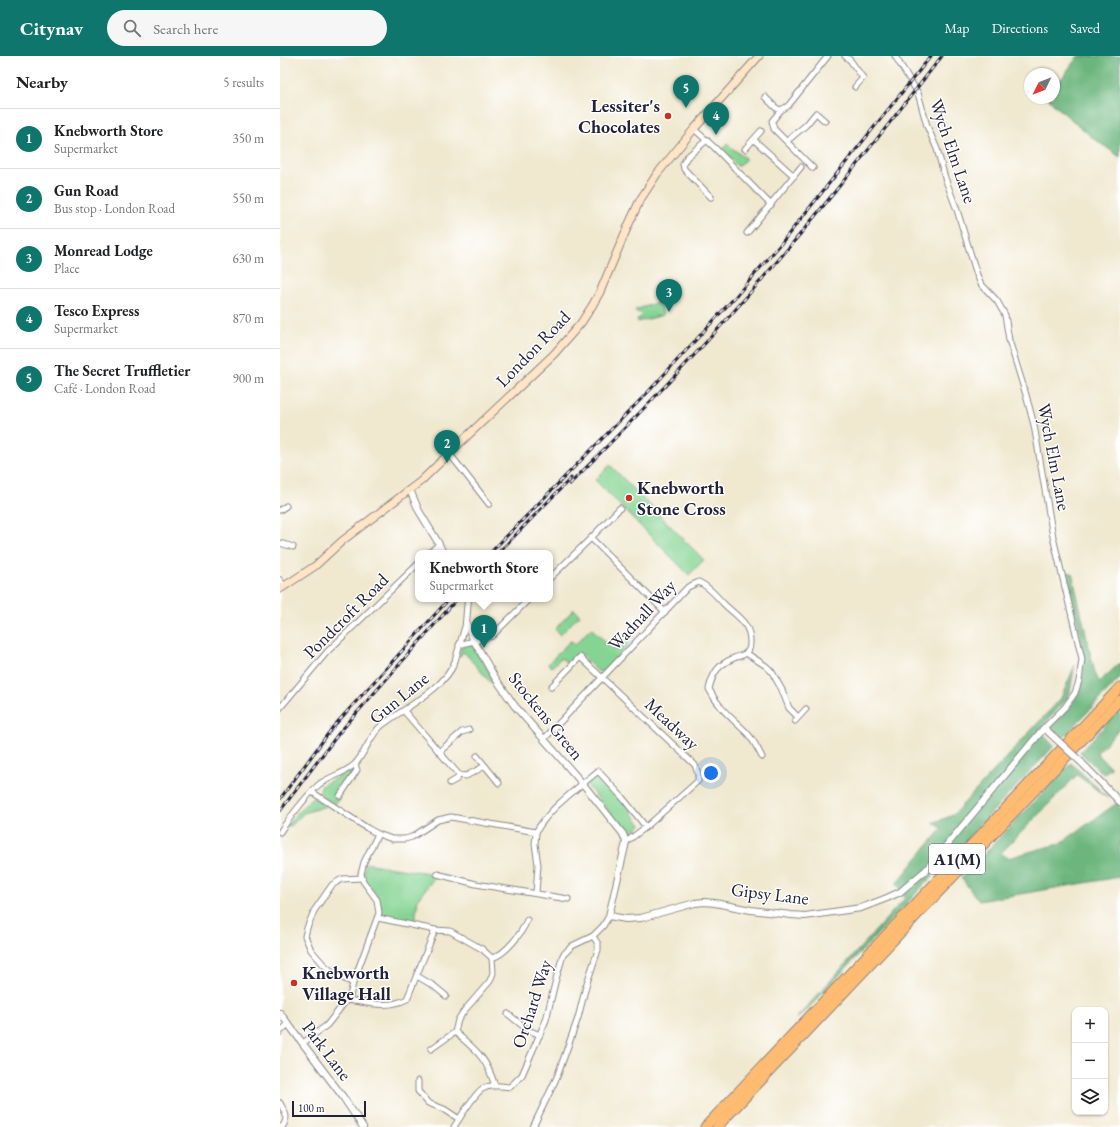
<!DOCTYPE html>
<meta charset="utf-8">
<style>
:root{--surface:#fff;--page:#f6f6f6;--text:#202124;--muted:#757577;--line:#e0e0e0;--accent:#0f766e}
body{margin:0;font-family:"EB Garamond",serif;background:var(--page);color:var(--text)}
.controls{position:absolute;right:12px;bottom:12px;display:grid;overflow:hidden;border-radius:8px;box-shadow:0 1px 3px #0004}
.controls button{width:36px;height:36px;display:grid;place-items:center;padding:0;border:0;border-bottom:1px solid var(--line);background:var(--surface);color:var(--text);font:20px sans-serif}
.compass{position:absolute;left:744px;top:12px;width:36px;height:36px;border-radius:50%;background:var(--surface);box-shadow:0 1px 3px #0004;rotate:227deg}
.scale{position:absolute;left:12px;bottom:10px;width:74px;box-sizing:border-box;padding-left:4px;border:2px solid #22223b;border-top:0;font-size:11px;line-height:14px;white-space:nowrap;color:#22223b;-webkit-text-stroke:3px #fff;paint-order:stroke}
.you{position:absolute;left:431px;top:717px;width:14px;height:14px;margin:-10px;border:3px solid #fff;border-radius:50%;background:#1a73e8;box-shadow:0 0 0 6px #1a73e833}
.badge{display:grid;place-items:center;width:26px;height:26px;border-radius:50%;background:var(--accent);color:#fff;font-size:13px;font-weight:700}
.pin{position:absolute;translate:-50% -33px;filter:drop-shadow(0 1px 2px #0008)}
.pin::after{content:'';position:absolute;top:21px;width:14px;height:12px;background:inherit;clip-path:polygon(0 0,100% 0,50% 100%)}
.popup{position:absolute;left:135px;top:494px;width:138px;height:52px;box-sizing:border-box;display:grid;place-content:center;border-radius:8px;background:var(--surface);filter:drop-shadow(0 1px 3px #0005);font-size:13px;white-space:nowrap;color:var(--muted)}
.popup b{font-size:15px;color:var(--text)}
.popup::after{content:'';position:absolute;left:50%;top:100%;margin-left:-8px;border:8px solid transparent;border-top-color:var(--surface)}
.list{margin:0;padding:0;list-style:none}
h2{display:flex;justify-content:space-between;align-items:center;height:52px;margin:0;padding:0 16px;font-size:17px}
h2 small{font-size:13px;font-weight:400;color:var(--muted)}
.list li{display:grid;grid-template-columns:26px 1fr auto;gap:12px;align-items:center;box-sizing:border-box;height:60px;padding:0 16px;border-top:1px solid var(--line)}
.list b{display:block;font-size:15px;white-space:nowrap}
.list p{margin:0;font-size:13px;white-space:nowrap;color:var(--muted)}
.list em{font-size:13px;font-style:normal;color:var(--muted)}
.icon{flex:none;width:22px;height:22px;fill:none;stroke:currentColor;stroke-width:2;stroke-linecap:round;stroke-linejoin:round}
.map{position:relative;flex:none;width:840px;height:1071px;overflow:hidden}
header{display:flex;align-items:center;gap:24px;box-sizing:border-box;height:56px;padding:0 20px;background:var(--accent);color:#fff}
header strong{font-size:19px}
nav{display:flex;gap:22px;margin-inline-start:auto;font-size:14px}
.search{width:280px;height:36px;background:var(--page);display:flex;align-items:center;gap:10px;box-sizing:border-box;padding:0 14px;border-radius:22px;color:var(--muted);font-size:15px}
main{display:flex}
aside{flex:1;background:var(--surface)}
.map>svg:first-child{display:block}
.green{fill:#85d493;stroke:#547b67}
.forest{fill:#6cb67d;stroke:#476c5c}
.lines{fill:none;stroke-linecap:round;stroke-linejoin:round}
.minor-casing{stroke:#898585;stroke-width:7}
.tertiary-casing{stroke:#898585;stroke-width:8}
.secondary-casing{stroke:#898585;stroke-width:9}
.motorway-casing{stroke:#898585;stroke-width:11}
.minor{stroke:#fff;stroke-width:5}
.tertiary{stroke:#fff;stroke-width:6}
.secondary{stroke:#ffe4c6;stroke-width:7}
.motorway{stroke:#ffbb71;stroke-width:9}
.rail-casing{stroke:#22223b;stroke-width:3}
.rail{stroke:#fff;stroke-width:1.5;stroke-dasharray:4.5;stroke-linecap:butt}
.tertiary-bridge-casing{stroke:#898585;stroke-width:8;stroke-linecap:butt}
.tertiary-bridge{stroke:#fff;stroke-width:6}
.poi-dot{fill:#c8321e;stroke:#fff;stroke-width:1.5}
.labels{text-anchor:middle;stroke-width:3;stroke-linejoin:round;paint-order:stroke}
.shield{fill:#fff;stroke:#646476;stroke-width:1}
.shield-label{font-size:17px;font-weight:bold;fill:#22223b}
.poi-label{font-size:18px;font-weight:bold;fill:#22223b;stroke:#fff;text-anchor:start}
.street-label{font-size:18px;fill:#22223b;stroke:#fff}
</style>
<header>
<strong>Citynav</strong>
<div class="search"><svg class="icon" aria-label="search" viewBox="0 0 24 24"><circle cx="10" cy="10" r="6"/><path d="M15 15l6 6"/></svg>Search here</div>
<nav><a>Map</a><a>Directions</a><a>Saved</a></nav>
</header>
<main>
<aside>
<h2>Nearby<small>5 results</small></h2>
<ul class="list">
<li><span class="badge">1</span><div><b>Knebworth Store</b><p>Supermarket</p></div><em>350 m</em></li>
<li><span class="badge">2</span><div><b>Gun Road</b><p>Bus stop · London Road</p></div><em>550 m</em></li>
<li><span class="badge">3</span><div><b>Monread Lodge</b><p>Place</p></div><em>630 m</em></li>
<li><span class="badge">4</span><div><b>Tesco Express</b><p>Supermarket</p></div><em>870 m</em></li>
<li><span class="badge">5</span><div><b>The Secret Truffletier</b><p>Café · London Road</p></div><em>900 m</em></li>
</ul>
</aside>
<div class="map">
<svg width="840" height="1071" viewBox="0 0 840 1071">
<rect width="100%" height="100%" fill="#fff"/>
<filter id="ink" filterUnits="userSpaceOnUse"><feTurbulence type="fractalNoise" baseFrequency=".025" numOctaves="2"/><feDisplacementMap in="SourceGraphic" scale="8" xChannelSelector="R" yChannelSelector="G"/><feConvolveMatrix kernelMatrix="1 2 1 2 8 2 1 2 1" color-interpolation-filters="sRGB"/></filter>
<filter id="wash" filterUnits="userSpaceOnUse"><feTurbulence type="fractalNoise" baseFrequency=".012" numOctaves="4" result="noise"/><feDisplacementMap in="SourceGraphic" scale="16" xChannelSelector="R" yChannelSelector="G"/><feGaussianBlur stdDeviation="0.9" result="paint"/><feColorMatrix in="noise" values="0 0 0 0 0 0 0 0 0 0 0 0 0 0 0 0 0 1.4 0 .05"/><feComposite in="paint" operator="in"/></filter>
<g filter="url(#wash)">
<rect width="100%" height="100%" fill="#f0e8cf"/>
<g class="green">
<path d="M 447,88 L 465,102 L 465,104 L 459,110 L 457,110 L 442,95 L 442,94 Z"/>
<path d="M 379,246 L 383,259 L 358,266 L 357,263 L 360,262 L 362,259 L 359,256 L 356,256 L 355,254 Z"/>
<path d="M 330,409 L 424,504 L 409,519 L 315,424 Z"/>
<path d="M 294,553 L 299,558 L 299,560 L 280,579 L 275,573 Z"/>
<path d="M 311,572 L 333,593 L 346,582 L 350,587 L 330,609 L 322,616 L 317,615 L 298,596 L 287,607 L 281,602 L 272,611 L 268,608 L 289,586 L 291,585 L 295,589 Z"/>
<path d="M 188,588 L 194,591 L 214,624 L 211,627 L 184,596 L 179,601 L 181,592 Z"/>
<path d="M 74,712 L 75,714 L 56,740 L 59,743 L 55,748 L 42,740 L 40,737 L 41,730 Z"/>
<path d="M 318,718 L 342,743 L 361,769 L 349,779 L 306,728 Z"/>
<path d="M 31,742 L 34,742 L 46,750 L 24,757 L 12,769 L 5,771 Z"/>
<path d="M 86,807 L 113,812 L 157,818 L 138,843 L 135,865 L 101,859 C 101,852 100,846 97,840 C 88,826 80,826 86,807 Z"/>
</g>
<g class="forest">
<path d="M 798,0 L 840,0 L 840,101 L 813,82 L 772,47 L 768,42 L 774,42 L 774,33 Z"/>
<path d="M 787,516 L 792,517 L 815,617 L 819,626 L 840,607 L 840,622 L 782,683 L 775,677 L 772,673 L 773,669 C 796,644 805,634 804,600 Z"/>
<path d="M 795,609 L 789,641 L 759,674 L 774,690 L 525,956 L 516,963 L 625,842 L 617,827 L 662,772 L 653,767 L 673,759 L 781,642 Z"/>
<path d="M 840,654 L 840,672 L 817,697 L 831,712 L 823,718 L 800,696 Z"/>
<path d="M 791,707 L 828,742 L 797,719 L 721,797 L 728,802 L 781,787 L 837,747 L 840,751 L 840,821 L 699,845 L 681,822 Z"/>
</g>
</g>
<g filter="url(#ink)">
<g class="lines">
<g class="minor-casing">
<g id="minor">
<path d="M 565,0 L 570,4 L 583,22 L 575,31"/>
<path d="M 615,0 L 638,37 L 647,70 L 657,93 L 665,122 L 677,154 L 697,219 L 701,228 L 717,245 L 725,259 L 729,284 L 746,339 L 754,369 L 773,481 L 802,603 L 799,625 L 795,637 L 785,651 L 764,672"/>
<path d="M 485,41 L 496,52 L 501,54"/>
<path d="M 414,73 L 434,91 L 491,149"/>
<path d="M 427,84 L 407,101 L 403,108 L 404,113 L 431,141"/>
<path d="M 474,84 L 514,120"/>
<path d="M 507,85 L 526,69 L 536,57 L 545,65"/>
<path d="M 465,93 L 481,75"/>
<path d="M 533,112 L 494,73 L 492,65 L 501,54 L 508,50 L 548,0"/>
<path d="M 467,177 L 521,111"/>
<path d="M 169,397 L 209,448"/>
<path d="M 0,454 L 6,450"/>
<path d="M 311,482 L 385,556"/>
<path d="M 0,487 L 13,491"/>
<path d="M 149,497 L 159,488"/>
<path d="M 270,522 L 311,482 L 340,452"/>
<path d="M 0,524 L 4,530"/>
<path d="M 179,589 L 212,580 L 249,543"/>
<path d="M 466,597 L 486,610 L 492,616 L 502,634 L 509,652 L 518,661"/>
<path d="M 271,631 L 300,601 L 415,709 L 418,718 L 418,725 L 366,771 L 346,786"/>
<path d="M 0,652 L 47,596 L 138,508"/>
<path d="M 124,655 L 179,719"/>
<path d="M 515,665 L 526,653"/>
<path d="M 264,683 L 408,531 L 419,526 C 432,533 434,538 444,548 C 456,560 471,567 470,587 C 470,590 469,595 466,597 C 463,600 458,600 454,602 C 438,609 433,616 429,633 C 439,653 452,662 467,677 C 473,683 478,693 482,701"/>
<path d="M 159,696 L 182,676 L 189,674"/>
<path d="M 197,700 L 219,727"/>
<path d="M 170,727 L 177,723 L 179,719 L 186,720 L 205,710"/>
<path d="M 32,736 L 87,772 L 98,778 L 112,783 L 125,783 L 132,781 L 158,764 L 171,761 L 256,776 C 269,752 297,733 318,715 L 342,741 L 366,771"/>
<path d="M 60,740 L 77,714 L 75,708"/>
<path d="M 0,776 C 7,765 30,735 41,727 C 52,720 65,717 75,708 C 85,698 90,679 101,670 C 123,652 165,634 175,605 L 186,567"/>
<path d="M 157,818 L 196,828 L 288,843"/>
<path d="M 256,837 L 258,809 L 255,788 L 256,776"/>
<path d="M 98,862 L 155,874 L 170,875 L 202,893 L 212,902"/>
<path d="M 212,902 L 213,917 L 210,925 L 184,955 L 178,964 L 175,976 C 197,995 206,1001 215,1030"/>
<path d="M 212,902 C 226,898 242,877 247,864"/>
<path d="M 137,920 L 154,930 L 166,940"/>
<path d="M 73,927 L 55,918 L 44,909 L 31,894 L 25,880 L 27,872 L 34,855 L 52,829 L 62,823 L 81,822"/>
<path d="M 68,944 C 88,947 108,953 127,943 L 155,874"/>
<path d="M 228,958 L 248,974 L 260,979"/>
<path d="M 0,976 L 8,968"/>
<path d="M 23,987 L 47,969 L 70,940 L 73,927 L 99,857 L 97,844 L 83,825 L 81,818 L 84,806 L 98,778"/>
<path d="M 151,993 L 175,976"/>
<path d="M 138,1025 L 138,1035 L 148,1047 L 164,1053 L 179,1063"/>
<path d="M 0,1047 C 5,1057 9,1060 3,1070 L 0,1071"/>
<path d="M 174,1071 C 179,1063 195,1038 202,1033 C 211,1028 221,1030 230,1031 L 242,1019 L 266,964 L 276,923 L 283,899 L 292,890 L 313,880 L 323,870 L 329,860"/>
<path d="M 253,1071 L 277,1021 L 298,962 L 306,930 L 318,894 L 318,888 L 313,880"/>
</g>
</g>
<g class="tertiary-casing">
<g id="tertiary">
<path d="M 130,434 L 139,455 L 159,488 L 163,497"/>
<path d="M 188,543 L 186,567 L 194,585 L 214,620 L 234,649 L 303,728 L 343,778 L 346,786 L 329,860 L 346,863 L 361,862 L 415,847 L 424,846 L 435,847 L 471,854 L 511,859 L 525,860 L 581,852 L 607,842 L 620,836 L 646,814 L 764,672 L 775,682"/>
<path d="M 801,706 L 840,746"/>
<path d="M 0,957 L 63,1041 L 83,1071"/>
</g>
</g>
<g class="secondary-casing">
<path id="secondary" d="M 0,533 L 35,510 L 62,485 L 141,425 L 183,384 L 274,298 L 301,267 L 312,250 L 320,236 L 348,170 L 360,144 L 377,118 L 414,73 L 479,0"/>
</g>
<g class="motorway-casing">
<g id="motorway">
<path d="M 425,1071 L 840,631"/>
<path d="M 437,1071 L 840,644"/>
</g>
</g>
<use href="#minor" class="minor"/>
<use href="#tertiary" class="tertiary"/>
<use href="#secondary" class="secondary"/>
<use href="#motorway" class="motorway"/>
<g class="rail-casing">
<g id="rail">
<path d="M 290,428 C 348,369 407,309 462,246 C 532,167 597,83 662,0"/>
<path d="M 210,497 L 369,335 L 456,240 L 499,190 L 651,0"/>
<path d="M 218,497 L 291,422"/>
<path d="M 0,743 L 53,671 L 169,543"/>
<path d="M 0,755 L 59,677 L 177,543"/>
</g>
</g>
<use href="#rail" class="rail"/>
<g class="tertiary-bridge-casing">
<path id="tertiary-bridge" d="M 775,682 L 801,706"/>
</g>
<use href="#tertiary-bridge" class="tertiary-bridge"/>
</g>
</g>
<g class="poi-dot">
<circle cx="388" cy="60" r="4"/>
<circle cx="349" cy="442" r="4"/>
<circle cx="14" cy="927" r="4"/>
</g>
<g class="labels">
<rect class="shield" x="649" y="788" width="56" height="30" rx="3"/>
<g class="shield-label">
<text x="677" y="809">A1(M)</text>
</g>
<g class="poi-label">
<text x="380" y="56" text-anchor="end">Lessiter's<tspan x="380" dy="21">Chocolates</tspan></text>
<text x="357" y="438">Knebworth<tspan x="357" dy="21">Stone Cross</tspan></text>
<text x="22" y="923">Knebworth<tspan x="22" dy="21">Village Hall</tspan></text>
</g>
<g class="street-label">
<text transform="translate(673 95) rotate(71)" y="6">Wych Elm Lane</text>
<text transform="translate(253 293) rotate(-46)" y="6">London Road</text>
<text transform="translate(774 401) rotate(79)" y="6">Wych Elm Lane</text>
<text transform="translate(362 559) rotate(-47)" y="6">Wadnall Way</text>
<text transform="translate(66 560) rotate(-45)" y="6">Pondcroft Road</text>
<text transform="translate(119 642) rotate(-39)" y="6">Gun Lane</text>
<text transform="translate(266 660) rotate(51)" y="6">Stockens Green</text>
<text transform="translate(392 668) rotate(43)" y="6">Meadway</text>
<text transform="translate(490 838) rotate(7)" y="6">Gipsy Lane</text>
<text transform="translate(252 948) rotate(-72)" y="6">Orchard Way</text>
<text transform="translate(47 995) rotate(53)" y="6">Park Lane</text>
</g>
</g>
</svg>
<div class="controls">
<button>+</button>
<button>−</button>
<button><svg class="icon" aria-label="layers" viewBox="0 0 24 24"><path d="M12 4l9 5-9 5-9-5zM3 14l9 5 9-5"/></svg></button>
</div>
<svg class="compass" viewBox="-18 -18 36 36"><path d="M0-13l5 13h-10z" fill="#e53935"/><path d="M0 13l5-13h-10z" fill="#757577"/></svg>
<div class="scale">100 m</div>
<div class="you"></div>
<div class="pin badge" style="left:204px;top:592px">1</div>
<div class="popup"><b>Knebworth Store</b>Supermarket</div>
<div class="pin badge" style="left:167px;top:407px">2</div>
<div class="pin badge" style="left:389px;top:256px">3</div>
<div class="pin badge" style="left:436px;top:79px">4</div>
<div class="pin badge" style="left:406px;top:52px">5</div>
</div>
</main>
